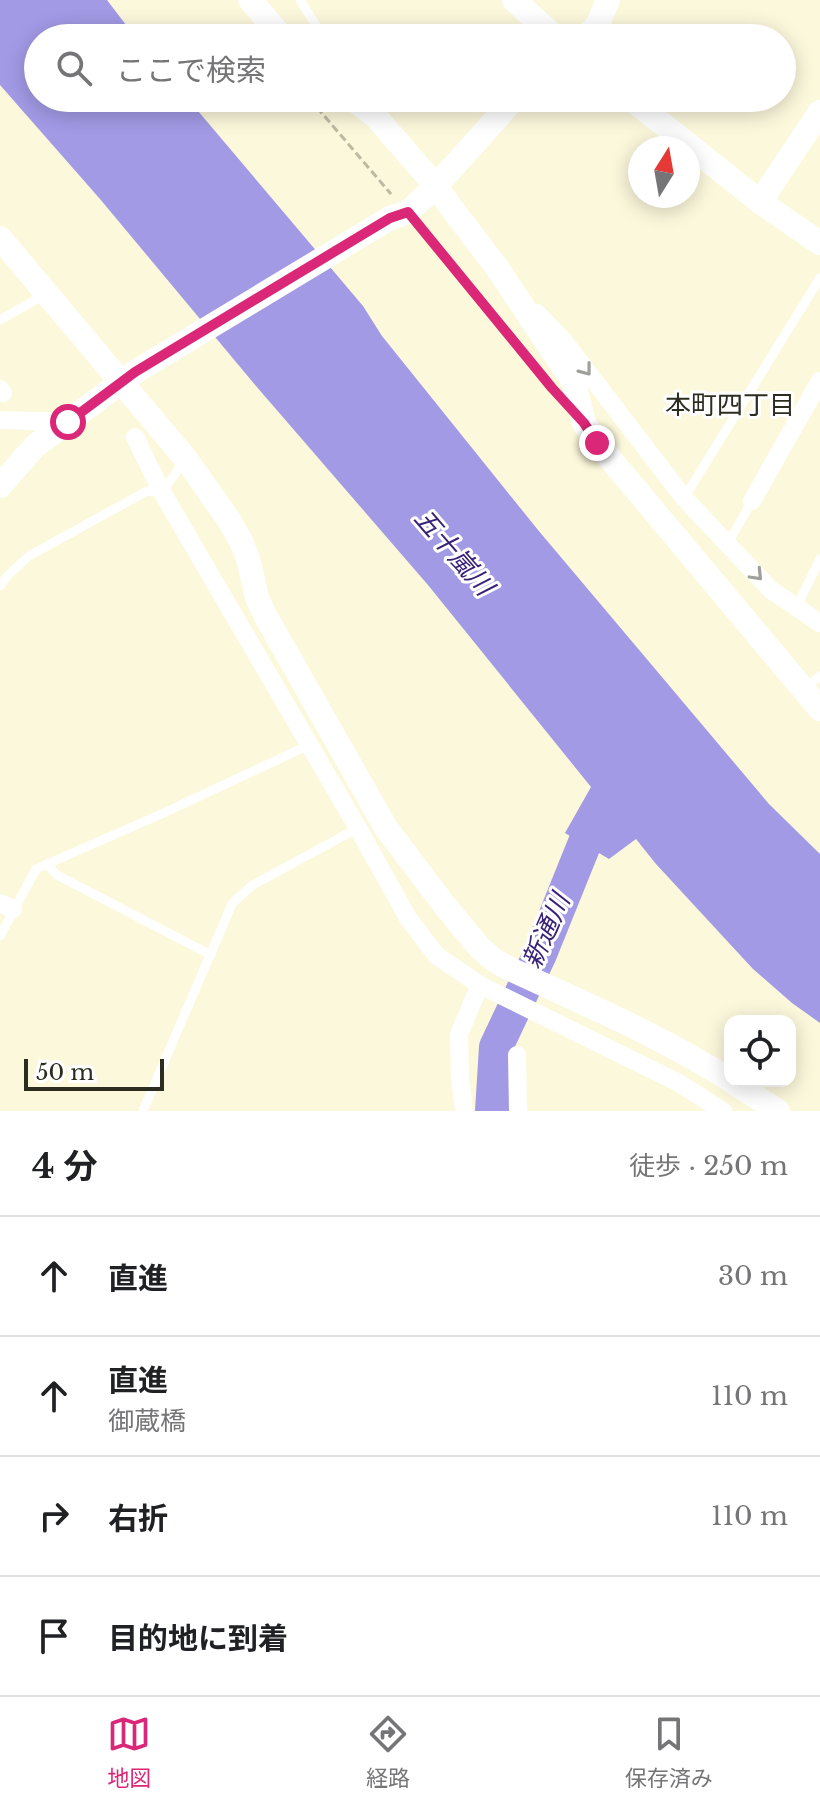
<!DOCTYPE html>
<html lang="ja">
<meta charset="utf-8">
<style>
:root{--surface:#fff;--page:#f6f6f6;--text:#202124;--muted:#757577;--line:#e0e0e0;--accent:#db2777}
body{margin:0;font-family:"Libre Baskerville","Noto Sans JP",serif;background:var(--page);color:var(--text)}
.controls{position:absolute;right:24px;bottom:24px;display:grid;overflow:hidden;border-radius:16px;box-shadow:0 4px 20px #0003}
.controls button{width:72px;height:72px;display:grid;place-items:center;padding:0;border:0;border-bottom:2px solid var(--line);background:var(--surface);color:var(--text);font:40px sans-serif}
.compass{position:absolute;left:628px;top:136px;width:72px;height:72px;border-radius:50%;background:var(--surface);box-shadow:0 4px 20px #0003;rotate:11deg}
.scale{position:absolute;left:24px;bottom:20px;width:140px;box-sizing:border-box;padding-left:8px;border:4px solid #2d2c21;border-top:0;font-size:22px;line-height:28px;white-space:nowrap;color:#2d2c21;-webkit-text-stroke:6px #fff;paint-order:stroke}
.stop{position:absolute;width:24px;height:24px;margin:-18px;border:6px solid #db2777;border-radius:50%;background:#fff}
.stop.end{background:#db2777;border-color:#fff;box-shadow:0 2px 8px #0008}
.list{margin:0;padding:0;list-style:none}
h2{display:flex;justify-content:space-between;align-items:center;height:104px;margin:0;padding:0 32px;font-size:34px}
h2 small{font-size:26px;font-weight:400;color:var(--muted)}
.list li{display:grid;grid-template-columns:52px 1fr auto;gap:24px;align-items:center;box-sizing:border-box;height:120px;padding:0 32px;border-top:2px solid var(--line)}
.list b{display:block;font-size:30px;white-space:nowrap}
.list p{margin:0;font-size:26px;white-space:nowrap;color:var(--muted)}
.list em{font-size:26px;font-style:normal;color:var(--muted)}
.icon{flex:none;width:44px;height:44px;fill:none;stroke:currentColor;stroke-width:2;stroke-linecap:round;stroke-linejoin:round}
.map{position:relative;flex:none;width:820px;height:1111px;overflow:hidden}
.search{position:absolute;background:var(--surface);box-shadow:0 4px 20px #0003;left:24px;right:24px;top:24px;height:88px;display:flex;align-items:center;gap:20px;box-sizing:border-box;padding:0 28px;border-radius:44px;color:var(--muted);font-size:30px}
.sheet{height:584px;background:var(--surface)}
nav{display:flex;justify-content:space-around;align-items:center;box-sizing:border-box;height:112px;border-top:2px solid var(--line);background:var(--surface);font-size:22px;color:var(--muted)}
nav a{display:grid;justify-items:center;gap:4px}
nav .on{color:var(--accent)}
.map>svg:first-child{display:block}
.water{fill:#a29ae5}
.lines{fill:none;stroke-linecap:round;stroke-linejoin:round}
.river{stroke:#a29ae5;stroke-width:34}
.path{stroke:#bdb9a3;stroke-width:3;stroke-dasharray:8 4;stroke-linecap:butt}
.lane{stroke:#fff;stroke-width:9}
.street{stroke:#fff;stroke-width:18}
.secondary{stroke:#fff;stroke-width:24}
.oneway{stroke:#a0a09b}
.route{stroke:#db2777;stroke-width:10}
.labels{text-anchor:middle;stroke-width:6;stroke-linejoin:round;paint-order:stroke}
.neighbourhood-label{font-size:26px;fill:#2d2c21;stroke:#fff}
.water-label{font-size:26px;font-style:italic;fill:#382278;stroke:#fff}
</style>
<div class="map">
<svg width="820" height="1111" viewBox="0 0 820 1111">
<rect width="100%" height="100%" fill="#fcf8dc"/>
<path class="water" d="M 0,0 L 107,0 L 136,38 L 38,38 L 38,98 L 187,98 L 363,306 L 382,336 L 538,530 L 769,804 L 820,854 L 820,1023 L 792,1003 L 753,969 L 656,864 L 636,839 L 609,859 L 565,833 L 591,787 L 428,585 L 256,386 L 100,199 L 0,85 Z"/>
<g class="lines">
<path class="river" d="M 492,1111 L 496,1047 L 540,954 L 586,840 L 613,808"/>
<g class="path">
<path d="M 309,98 L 391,194"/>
<path d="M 421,226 L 537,369"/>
</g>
<g class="lane">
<path d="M 300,0 L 324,38"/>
<path d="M 0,320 L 46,294"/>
<path d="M 684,498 L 820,278"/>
<path d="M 727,545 L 752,501"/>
<path d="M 0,586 L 8,575 L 29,556 L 147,491 L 162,492 L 184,461"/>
<path d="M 796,608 L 820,559"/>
<path d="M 803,689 L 820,676"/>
<path d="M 47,864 L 57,875 L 211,955"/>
<path d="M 0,936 L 36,869 L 166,812 L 309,745"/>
<path d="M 143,1111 L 232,904 L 251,886 L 358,828"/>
</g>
<g class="street">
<path d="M 537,313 L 563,340 L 684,498 L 771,590 L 820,623"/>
<path d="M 0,389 L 3,393"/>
<path d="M 0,420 L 68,422"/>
<path d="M 135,437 L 162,492 L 358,828 L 408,918 L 437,956 L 480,985 L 679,1083 L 723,1111"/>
<path d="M 752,501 L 820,381"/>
<path d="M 0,903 L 13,909"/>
<path d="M 517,1055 L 518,1111"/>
<path d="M 464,1111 L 460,1076 L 459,1034 L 480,985"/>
</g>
<g class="secondary">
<path d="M 250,0 L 283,38"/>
<path d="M 514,0 L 556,38"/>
<path d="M 585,38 L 598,24 L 608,0"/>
<path d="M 352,98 L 376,117 L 436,186 L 450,206 L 498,269 L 574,383 L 584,423 L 597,443 L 820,709"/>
<path d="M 630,98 L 760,202 L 820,243"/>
<path d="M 760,202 L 820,112"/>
<path d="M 0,238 L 186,459 L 229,520 L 241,541 L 249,562 L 257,598 L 265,615 L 386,828 L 446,907 L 479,947 L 494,960 L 510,969 C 585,1004 661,1036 730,1080"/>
<path d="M 0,486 L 35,446 L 135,372 L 390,218 L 408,212 L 436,186 L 515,98"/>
<path d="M 731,1081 L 778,1111"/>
</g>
</g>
<defs><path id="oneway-chevron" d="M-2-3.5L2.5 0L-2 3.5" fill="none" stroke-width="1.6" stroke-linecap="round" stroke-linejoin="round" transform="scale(2)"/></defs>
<g class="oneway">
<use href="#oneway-chevron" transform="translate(586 370) rotate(52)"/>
<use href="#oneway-chevron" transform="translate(757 575) rotate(46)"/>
</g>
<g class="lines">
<path class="route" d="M 68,422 L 135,372 L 390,218 L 408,212 L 552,388 L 584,423 L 597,443"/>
</g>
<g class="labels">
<g class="neighbourhood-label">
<text x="730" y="414">本町四丁目</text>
</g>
<g class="water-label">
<text transform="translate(454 552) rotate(49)" y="9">五十嵐川</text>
<text transform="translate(546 931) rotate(-66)" y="9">新通川</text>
</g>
</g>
</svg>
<div class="controls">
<button><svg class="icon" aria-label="locate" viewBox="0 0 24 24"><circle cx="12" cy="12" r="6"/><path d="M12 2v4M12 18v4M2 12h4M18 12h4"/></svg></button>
</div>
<svg class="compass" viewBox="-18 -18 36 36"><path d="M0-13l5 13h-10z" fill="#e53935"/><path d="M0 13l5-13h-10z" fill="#757577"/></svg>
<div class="scale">50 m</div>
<div class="stop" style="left:68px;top:422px"></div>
<div class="stop end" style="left:597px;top:443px"></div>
<div class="search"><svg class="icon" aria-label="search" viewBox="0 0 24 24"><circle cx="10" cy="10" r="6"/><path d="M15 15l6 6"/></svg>ここで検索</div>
</div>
<section class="sheet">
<h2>4 分<small>徒歩 · 250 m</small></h2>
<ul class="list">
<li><svg class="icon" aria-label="ahead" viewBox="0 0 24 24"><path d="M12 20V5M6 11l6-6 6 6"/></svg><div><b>直進</b></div><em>30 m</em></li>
<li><svg class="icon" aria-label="ahead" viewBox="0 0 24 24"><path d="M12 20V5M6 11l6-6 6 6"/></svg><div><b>直進</b><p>御蔵橋</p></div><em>110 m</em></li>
<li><svg class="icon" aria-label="right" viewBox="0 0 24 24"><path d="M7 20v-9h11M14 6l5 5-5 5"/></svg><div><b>右折</b></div><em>110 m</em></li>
<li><svg class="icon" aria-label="arrive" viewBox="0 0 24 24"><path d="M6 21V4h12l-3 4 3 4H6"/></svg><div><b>目的地に到着</b></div></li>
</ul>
</section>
<nav>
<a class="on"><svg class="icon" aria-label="map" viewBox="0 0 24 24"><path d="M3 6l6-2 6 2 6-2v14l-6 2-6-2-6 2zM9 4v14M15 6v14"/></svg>地図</a>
<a><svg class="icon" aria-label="directions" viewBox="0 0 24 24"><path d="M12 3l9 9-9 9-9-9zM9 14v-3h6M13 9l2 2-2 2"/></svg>経路</a>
<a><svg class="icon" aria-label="saved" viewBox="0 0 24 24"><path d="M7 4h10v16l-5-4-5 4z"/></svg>保存済み</a>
</nav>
